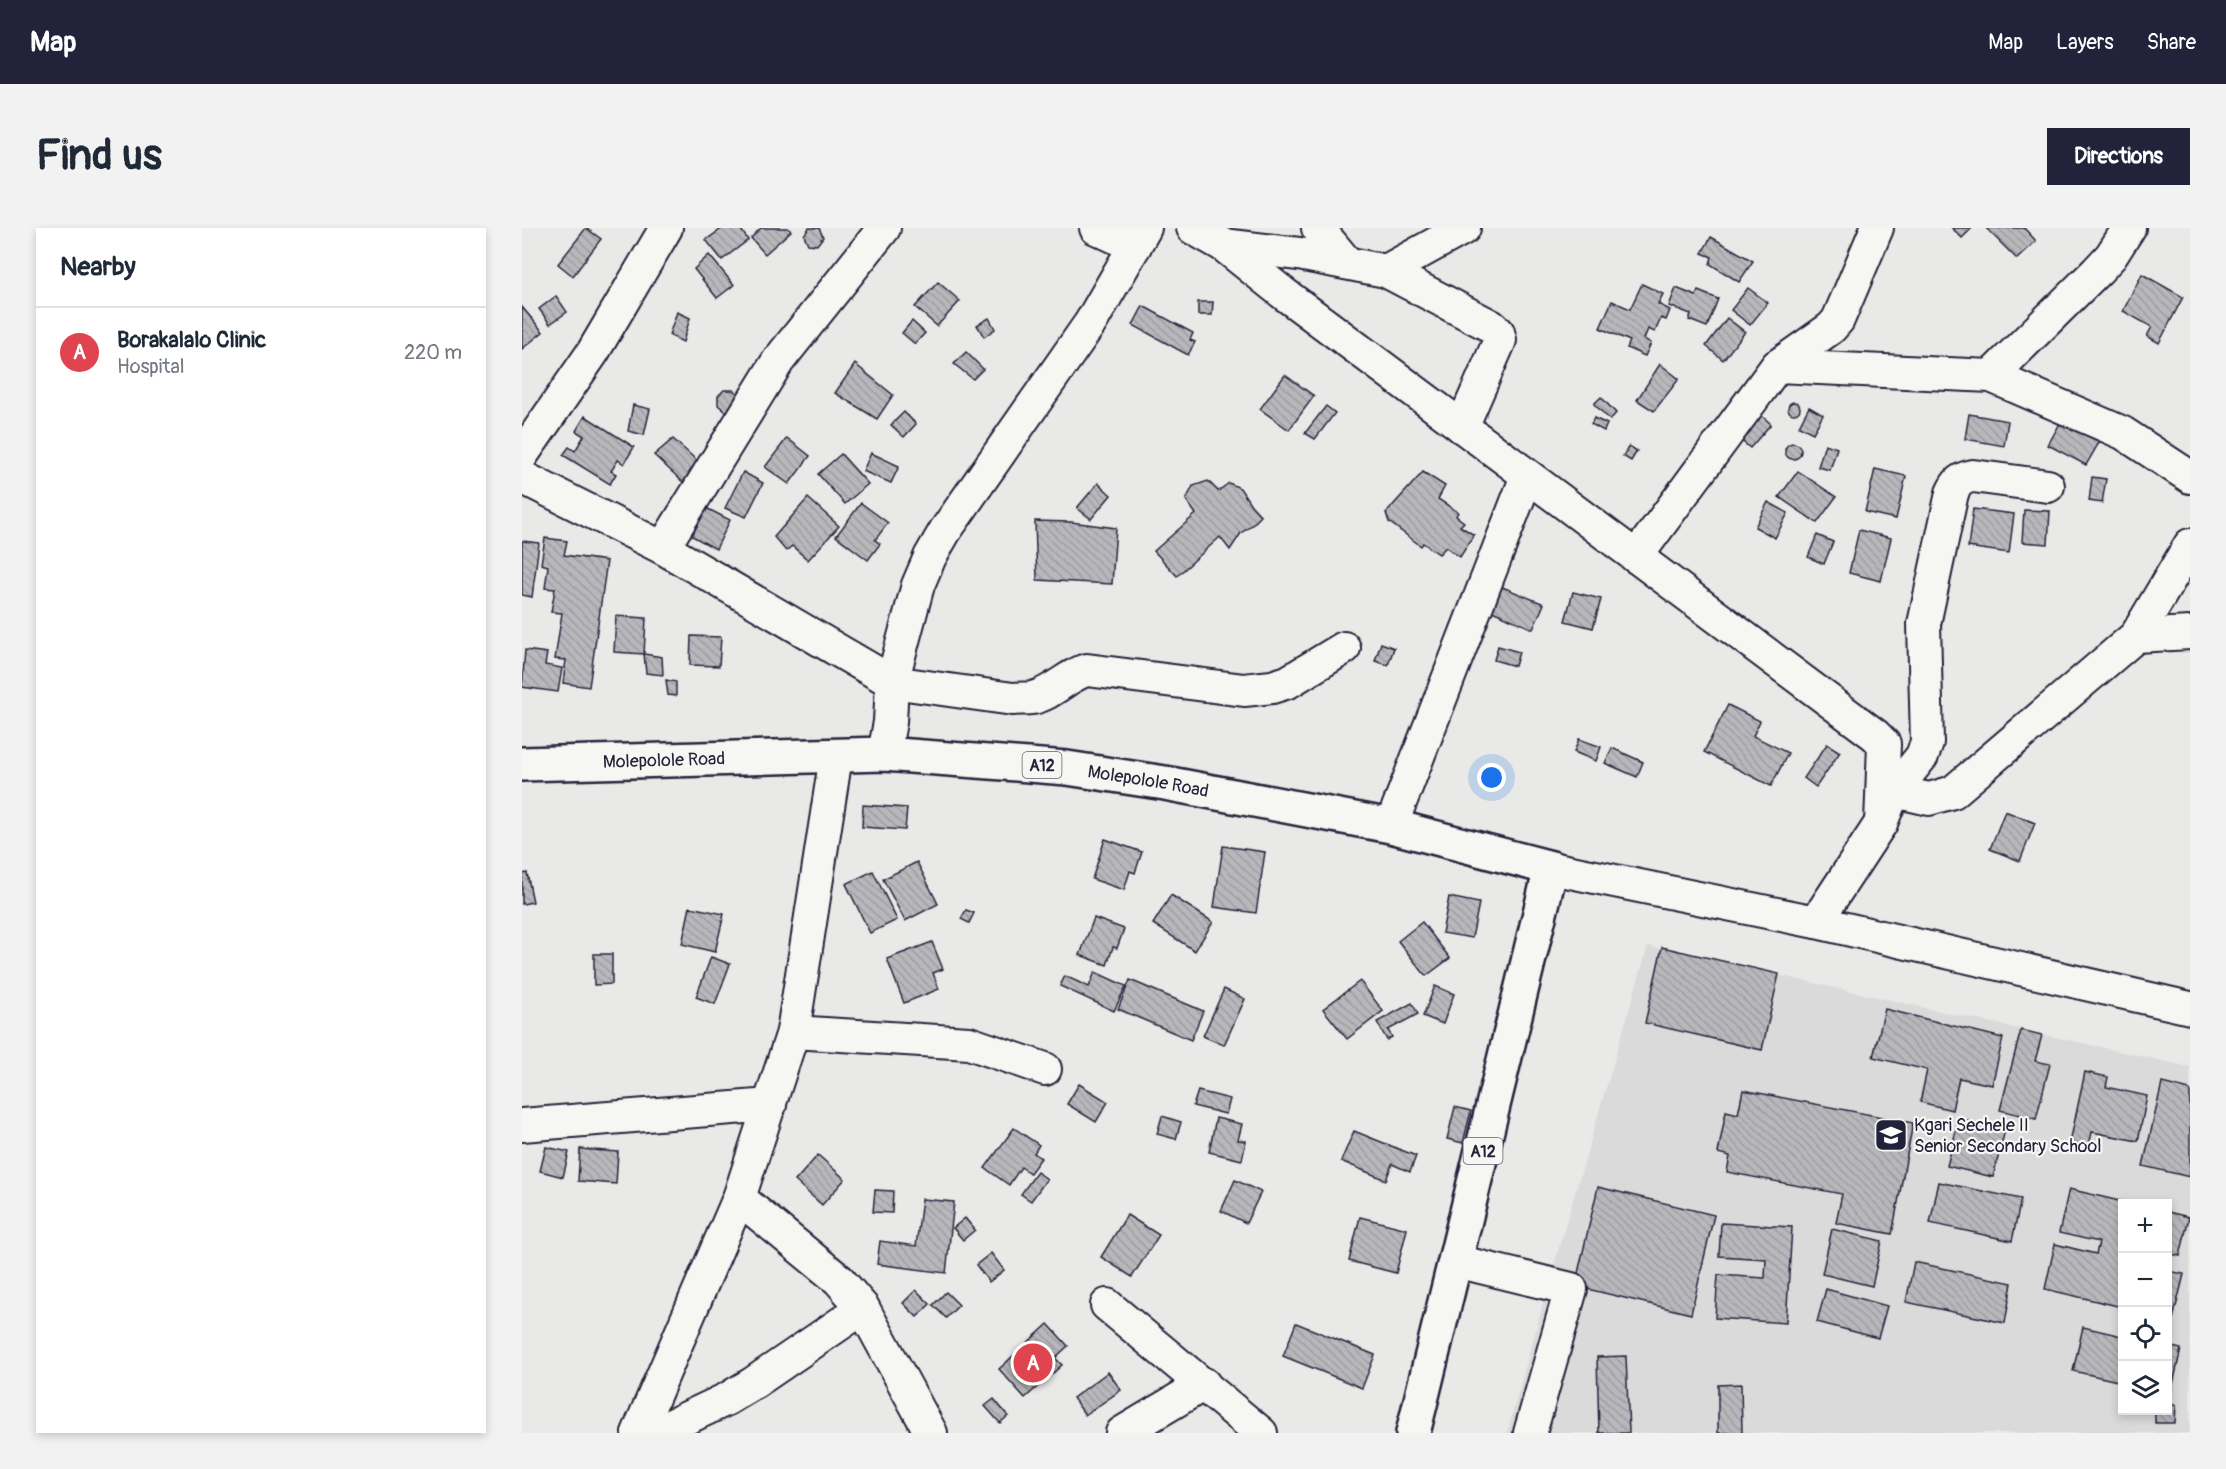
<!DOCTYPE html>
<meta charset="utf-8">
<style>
:root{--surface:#fff;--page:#f2f2f3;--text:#1f2937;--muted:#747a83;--line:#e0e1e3;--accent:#22223b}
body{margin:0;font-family:Pangolin,sans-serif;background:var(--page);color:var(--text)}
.controls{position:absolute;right:18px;bottom:18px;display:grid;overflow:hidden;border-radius:0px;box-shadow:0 3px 9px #0003}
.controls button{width:54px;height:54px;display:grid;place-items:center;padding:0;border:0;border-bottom:2px solid var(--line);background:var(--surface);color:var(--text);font:30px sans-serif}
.you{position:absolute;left:970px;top:550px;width:21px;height:21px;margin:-15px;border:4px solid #fff;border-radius:50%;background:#1a73e8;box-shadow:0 0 0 9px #1a73e833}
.badge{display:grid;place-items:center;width:39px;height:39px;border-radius:50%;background:var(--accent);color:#fff;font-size:20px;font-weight:700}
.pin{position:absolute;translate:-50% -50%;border:3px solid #fff;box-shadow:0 2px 6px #0006}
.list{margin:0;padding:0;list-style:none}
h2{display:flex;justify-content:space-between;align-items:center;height:78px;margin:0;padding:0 24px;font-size:26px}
h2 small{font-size:20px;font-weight:400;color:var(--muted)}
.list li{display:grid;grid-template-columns:39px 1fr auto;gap:18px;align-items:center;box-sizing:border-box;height:90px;padding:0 24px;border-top:2px solid var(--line)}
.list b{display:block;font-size:22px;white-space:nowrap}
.list p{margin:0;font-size:20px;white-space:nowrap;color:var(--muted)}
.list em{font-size:20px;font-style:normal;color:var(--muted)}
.icon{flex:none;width:33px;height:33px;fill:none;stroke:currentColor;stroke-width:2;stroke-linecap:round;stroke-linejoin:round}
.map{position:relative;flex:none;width:1668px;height:1205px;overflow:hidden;border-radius:0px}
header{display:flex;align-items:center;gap:36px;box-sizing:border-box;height:84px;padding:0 30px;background:var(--accent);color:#fff}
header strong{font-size:28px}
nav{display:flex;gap:33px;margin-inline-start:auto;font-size:21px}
.intro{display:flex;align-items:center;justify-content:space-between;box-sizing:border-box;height:144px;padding:0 36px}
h1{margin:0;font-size:42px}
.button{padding:15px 27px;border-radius:0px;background:var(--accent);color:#fff;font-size:21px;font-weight:700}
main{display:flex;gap:36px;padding:0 36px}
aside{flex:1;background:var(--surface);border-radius:0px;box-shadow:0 3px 9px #0003}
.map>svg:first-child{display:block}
.built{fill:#dadada;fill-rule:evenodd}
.building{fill:url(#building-back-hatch);stroke:#22223b;stroke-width:1.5}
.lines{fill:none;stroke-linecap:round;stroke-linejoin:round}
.minor-casing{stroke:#22223b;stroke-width:36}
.major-casing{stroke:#22223b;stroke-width:38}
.minor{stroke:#f6f6f2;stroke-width:32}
.major{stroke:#f6f6f2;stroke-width:33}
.labels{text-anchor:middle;stroke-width:4.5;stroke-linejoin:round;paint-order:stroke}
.shield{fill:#f6f6f2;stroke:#626272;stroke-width:1.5}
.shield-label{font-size:16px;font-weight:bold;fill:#22223b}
.street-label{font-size:18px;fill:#22223b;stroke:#f6f6f2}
.poi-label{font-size:18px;fill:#22223b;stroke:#f6f6f2;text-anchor:start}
</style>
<header>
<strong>Map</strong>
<nav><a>Map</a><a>Layers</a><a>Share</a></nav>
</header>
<div class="intro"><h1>Find us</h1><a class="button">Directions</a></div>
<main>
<aside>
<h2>Nearby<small></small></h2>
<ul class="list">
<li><span class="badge" style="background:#e0444e">A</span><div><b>Borakalalo Clinic</b><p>Hospital</p></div><em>220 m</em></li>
</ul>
</aside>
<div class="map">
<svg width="1668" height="1205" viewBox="0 0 1668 1205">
<defs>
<pattern id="building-back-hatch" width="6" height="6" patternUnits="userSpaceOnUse" patternTransform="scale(1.5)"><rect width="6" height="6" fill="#b8b8bc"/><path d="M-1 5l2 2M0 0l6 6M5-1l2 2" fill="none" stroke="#9e9ea2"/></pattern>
</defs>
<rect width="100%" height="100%" fill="#e9e9e7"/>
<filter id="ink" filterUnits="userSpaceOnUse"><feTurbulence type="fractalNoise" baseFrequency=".0167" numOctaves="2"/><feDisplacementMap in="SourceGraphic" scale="12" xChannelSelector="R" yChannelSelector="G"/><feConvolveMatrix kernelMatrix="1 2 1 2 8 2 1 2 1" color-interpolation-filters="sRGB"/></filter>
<g filter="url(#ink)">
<path class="built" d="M 1126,718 L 1668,839 L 1668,1205 L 985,1205 L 1035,1026 ZM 1600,976 L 1646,976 L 1646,1182 L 1600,1182 Z"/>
<g class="building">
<path d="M 64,0 L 79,11 L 51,48 L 36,36 Z"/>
<path d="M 201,0 L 218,0 L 226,12 L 200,32 L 184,12 Z"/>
<path d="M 239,0 L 266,0 L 269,3 L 243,26 L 229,10 Z"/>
<path d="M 287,0 L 297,0 L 301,9 L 295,17 L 286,16 L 282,7 Z"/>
<path d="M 1430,0 L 1450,0 L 1440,10 Z"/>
<path d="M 1464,0 L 1502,0 L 1514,13 L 1495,31 Z"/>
<path d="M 1189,9 L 1231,33 L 1217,54 L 1188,36 L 1190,29 L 1180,25 Z"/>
<path d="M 187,27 L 212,57 L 195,70 L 172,41 Z"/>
<path d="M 1620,46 L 1661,69 L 1637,115 L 1625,108 L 1630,99 L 1601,83 Z"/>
<path d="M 416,54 L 438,73 L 415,98 L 393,79 Z"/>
<path d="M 1120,56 L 1141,66 L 1136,76 L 1148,82 L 1144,92 L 1139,90 L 1133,104 L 1126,101 L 1122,111 L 1129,115 L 1123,128 L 1105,120 L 1108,113 L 1078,100 L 1090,73 L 1108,81 Z"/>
<path d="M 1154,60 L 1174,68 L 1176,63 L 1196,71 L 1185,99 L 1167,92 L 1169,86 L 1147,78 Z"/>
<path d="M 1226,60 L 1246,75 L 1228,97 L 1209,82 Z"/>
<path d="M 34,68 L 45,84 L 28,96 L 17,81 Z"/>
<path d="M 676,74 L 691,74 L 690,87 L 676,87 Z"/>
<path d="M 621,78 L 671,105 L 668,112 L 673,114 L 666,127 L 611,97 Z"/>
<path d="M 0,79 L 21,104 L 0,121 Z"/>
<path d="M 155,84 L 168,90 L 161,114 L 147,107 Z"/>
<path d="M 467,90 L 473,101 L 462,109 L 455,97 Z"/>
<path d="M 1205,90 L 1223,104 L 1201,132 L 1184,118 Z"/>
<path d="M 390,93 L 403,105 L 393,116 L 380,105 Z"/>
<path d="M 444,124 L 461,141 L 451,151 L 432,136 Z"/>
<path d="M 333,136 L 371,167 L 355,191 L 313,165 Z"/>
<path d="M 1138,136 L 1157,151 L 1132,183 L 1115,172 Z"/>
<path d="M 763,147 L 792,168 L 767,202 L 738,181 Z"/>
<path d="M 202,162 L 211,162 L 218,168 L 211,183 L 203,183 L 196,177 L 196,168 Z"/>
<path d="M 1079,169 L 1094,185 L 1088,192 L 1072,176 Z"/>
<circle cx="1272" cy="180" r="6"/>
<path d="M 111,177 L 128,181 L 122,207 L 106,203 Z"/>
<path d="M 804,178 L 813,185 L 793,211 L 783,205 Z"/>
<path d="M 1287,179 L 1301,187 L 1291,205 L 1277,198 Z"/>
<path d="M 1231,180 L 1249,196 L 1228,220 L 1210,205 Z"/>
<path d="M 382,184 L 394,196 L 382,209 L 369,197 Z"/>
<path d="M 1447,186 L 1486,193 L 1482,218 L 1443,211 Z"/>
<path d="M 63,188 L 112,219 L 102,236 L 96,232 L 89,243 L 94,246 L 88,256 L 41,227 L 47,219 L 53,223 L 62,208 L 54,203 Z"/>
<path d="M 1072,190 L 1085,196 L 1082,203 L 1069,196 Z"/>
<path d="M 1541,190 L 1579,211 L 1564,237 L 1526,217 Z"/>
<path d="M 265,210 L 288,228 L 267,256 L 243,239 Z"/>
<path d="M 151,211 L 181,238 L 164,257 L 132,227 Z"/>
<circle cx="1271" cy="223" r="8"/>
<path d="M 1303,216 L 1315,220 L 1308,242 L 1296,239 Z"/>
<path d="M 1107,218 L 1115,223 L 1109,233 L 1101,228 Z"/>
<path d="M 349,225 L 377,238 L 369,255 L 341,243 Z"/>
<path d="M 319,226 L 346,256 L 323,276 L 296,246 Z"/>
<path d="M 1353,241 L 1384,248 L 1374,291 L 1343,284 Z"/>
<path d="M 1276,243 L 1314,269 L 1295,295 L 1257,269 Z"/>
<path d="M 221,244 L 241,255 L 224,289 L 203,280 Z"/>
<path d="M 901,244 L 923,258 L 916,271 L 936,284 L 934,288 L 942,294 L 938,298 L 952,307 L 938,329 L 924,319 L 917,326 L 901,315 L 899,318 L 867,294 L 864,285 Z"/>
<path d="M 1570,249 L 1584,251 L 1580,275 L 1567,273 Z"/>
<path d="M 686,253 L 696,263 L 707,255 L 718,260 L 729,277 L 739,288 L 730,297 L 719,305 L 708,322 L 698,309 L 655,348 L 632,323 L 674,286 L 664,272 L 671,258 Z"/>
<path d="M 576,255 L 589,267 L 569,291 L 555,280 Z"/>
<path d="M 286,270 L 317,298 L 286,332 L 270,318 L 264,323 L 252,309 Z"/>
<path d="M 1246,274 L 1266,285 L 1253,310 L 1233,299 Z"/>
<path d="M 339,275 L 366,295 L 353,312 L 358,316 L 346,332 L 314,308 Z"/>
<path d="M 184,280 L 208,292 L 194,321 L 170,308 Z"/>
<path d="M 1451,281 L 1492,286 L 1487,325 L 1446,319 Z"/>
<path d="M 1502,282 L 1528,283 L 1526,316 L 1500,314 Z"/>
<path d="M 513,293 L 549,294 L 594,300 L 590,356 L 515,352 Z"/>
<path d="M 1337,302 L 1369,310 L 1359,353 L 1327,345 Z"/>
<path d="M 1295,307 L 1311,314 L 1302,336 L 1286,329 Z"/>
<path d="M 23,310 L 45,313 L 42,327 L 85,333 L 67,459 L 41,455 L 44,432 L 33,431 L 40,385 L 29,384 L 33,361 L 23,360 L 26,338 L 19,336 Z"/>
<path d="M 0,313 L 17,315 L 10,369 L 0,367 Z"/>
<path d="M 978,358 L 1022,376 L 1011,401 L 968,382 Z"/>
<path d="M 1051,364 L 1079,371 L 1071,400 L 1043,393 Z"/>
<path d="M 94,388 L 124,390 L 122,426 L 92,424 Z"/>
<path d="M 169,408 L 199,409 L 197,438 L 168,437 Z"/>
<path d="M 859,415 L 872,420 L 866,437 L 853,433 Z"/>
<path d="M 976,418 L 997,424 L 993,438 L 972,432 Z"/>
<path d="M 3,422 L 25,425 L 23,437 L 40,440 L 36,464 L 0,459 Z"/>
<path d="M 122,426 L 140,429 L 141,447 L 124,445 Z"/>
<path d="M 144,452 L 154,454 L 154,468 L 146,467 Z"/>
<path d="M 1206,477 L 1238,493 L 1231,508 L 1266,525 L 1249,558 L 1182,524 Z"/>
<path d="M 1057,511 L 1079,519 L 1074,533 L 1052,524 Z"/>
<path d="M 1305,516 L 1318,524 L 1294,559 L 1282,550 Z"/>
<path d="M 1090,520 L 1121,534 L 1115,549 L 1083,535 Z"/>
<path d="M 341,577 L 385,580 L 383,602 L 340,599 Z"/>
<path d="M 1483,583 L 1513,595 L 1498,633 L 1468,621 Z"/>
<path d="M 583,611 L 620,624 L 613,645 L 608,643 L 602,662 L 570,651 Z"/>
<path d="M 701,618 L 743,624 L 734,685 L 692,679 Z"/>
<path d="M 395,634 L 416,676 L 383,693 L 361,651 Z"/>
<path d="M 351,643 L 375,692 L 348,705 L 324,656 Z"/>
<path d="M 5,645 L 11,674 L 0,676 L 0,646 Z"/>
<path d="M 649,667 L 691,694 L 673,723 L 631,696 Z"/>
<path d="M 927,669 L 957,675 L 950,710 L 920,705 Z"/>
<path d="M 168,679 L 202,686 L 193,724 L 160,716 Z"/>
<path d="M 444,682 L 452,685 L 447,695 L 439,691 Z"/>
<path d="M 572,690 L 602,701 L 595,720 L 591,719 L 585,737 L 558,727 Z"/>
<path d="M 900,694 L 928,730 L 904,748 L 876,713 Z"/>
<path d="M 410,714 L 421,741 L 411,745 L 417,761 L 382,775 L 365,731 Z"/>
<path d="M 1140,719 L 1257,746 L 1240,822 L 1123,795 Z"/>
<path d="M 72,726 L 90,726 L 90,756 L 72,757 Z"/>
<path d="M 189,729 L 208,736 L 193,776 L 174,769 Z"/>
<path d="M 573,744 L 604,758 L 592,783 L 538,758 L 543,748 L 567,759 Z"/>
<path d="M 608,752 L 681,783 L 669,812 L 596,781 Z"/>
<path d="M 838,753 L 861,783 L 825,811 L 801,781 Z"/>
<path d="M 913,758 L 932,766 L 921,796 L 901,788 Z"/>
<path d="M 702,761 L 723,771 L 702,817 L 681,808 Z"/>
<path d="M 890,775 L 896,786 L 866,802 L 870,809 L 865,812 L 855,794 Z"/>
<path d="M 1363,781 L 1481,810 L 1470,857 L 1437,850 L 1430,882 L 1398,874 L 1405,842 L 1351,829 Z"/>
<path d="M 1499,802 L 1520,807 L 1513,833 L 1528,836 L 1514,891 L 1478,882 Z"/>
<path d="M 1563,844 L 1586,849 L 1584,859 L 1625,868 L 1616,913 L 1570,904 L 1567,918 L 1548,915 Z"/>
<path d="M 1640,855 L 1668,862 L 1668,949 L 1621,938 Z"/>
<path d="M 557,856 L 586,874 L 574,894 L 545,876 Z"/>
<path d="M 1221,862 L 1391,895 L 1370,1006 L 1314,995 L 1320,966 L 1205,944 L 1208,928 L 1196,925 L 1204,883 L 1216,886 Z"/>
<path d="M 676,863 L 708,871 L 704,886 L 671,878 Z"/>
<path d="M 933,879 L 949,883 L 941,915 L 925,911 Z"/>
<path d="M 640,888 L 659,894 L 654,911 L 635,906 Z"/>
<path d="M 694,890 L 720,896 L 716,912 L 724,913 L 720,932 L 687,924 Z"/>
<path d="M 1437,891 L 1483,902 L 1471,949 L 1425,938 Z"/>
<path d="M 492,900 L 517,917 L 512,925 L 519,930 L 508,945 L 499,939 L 487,957 L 463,940 Z"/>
<path d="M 832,903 L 894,928 L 888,944 L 870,936 L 864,952 L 819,933 Z"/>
<path d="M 24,919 L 47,924 L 41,949 L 18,943 Z"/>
<path d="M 58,921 L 96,924 L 94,956 L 56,953 Z"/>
<path d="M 296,927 L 323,951 L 300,977 L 273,953 Z"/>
<path d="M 515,944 L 525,951 L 509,973 L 499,966 Z"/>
<path d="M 713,952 L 739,964 L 724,995 L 699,983 Z"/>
<path d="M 1417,954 L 1499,971 L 1490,1013 L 1408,995 Z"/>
<path d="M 1076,959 L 1192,987 L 1169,1086 L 1053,1058 Z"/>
<path d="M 1547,961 L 1610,976 L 1600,976 L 1600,1079 L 1523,1061 L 1533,1016 L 1574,1026 L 1577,1014 L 1537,1005 Z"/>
<path d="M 353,962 L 371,963 L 370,985 L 351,984 Z"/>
<path d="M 400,971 L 432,974 L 424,1045 L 355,1036 L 358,1013 L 394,1018 Z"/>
<path d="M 1646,984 L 1667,989 L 1658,1028 L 1646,1025 Z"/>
<path d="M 605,987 L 637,1007 L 610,1049 L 579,1029 Z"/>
<path d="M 838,989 L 885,1001 L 874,1045 L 827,1033 Z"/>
<path d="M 443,990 L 453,1002 L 441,1012 L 431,1000 Z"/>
<path d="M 1199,995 L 1270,999 L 1264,1095 L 1193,1090 L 1196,1047 L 1243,1050 L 1244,1031 L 1197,1028 Z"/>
<path d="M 1310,1001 L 1360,1013 L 1350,1058 L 1300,1046 Z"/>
<path d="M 469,1025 L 482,1042 L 467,1054 L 454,1037 Z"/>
<path d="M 1392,1034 L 1490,1055 L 1483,1095 L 1384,1074 Z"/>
<path d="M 1646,1043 L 1662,1046 L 1651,1091 L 1646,1090 Z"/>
<path d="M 1304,1061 L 1365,1078 L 1356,1110 L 1295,1094 Z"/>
<path d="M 394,1062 L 408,1076 L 395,1089 L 381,1075 Z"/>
<path d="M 424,1064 L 437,1077 L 424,1090 L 411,1077 Z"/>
<path d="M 774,1095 L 853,1127 L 840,1160 L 761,1128 Z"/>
<path d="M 526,1096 L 546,1118 L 533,1130 L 540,1137 L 503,1170 L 477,1141 Z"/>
<path d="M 1561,1099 L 1600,1108 L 1600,1154 L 1551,1143 Z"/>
<path d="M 1646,1118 L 1659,1121 L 1649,1165 L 1646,1164 Z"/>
<path d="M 1104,1128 L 1107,1205 L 1077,1205 L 1075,1129 Z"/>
<path d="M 586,1144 L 599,1162 L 563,1187 L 551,1170 Z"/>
<path d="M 1219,1156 L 1220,1205 L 1196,1205 L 1196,1157 Z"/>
<path d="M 472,1171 L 486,1188 L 478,1195 L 463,1178 Z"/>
<path d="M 1646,1177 L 1654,1177 L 1653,1195 L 1633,1195 L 1633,1182 L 1646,1182 Z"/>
</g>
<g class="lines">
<g class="minor-casing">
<g id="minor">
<path d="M 574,0 L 613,18"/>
<path d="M 671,0 L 701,17 L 777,26 L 864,43 L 969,98 L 976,104 L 978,112 L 940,199"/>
<path d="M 796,0 L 825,35"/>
<path d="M 701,17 L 761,65 L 1353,507 L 1362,516 L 1359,595"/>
<path d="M 864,43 L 942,0"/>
<path d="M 1255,138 L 1469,148 L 1601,205 L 1668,249"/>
<path d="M 1469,148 L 1575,43 L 1589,28 L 1607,0"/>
<path d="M 0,227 L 71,124 L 144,0"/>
<path d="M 0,249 L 141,320 L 370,454 L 491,471 C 497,470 504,471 510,470 C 531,466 545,447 565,442 L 722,462 L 750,459 L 766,454 L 822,420"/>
<path d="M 141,320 L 256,133 L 362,0"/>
<path d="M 1114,329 L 1255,138 L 1309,100 L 1316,92 L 1355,0"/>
<path d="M 1614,408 L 1668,405"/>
<path d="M 362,526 L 368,494 L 370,454 L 396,357 L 408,329 L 423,303 L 569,94 L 623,0"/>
<path d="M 1372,563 L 1400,528 L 1405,514 L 1402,396 L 1430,265 C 1435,254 1439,250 1451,248 L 1526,258"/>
<path d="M 869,598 L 1005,248"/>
<path d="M 1029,640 L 1294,694 L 1668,780"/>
<path d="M 1294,694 L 1359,595 L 1372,563 L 1407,571 L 1431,564 L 1614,408 L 1668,317"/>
<path d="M 271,804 L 447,815 L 523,841"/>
<path d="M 0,897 L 248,877"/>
<path d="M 217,970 L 317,1052 L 341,1080 L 409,1205"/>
<path d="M 934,1033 L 1049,1061 L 1008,1205"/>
<path d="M 585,1077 L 739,1205"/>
<path d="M 116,1205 L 217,970 L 271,804 L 314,528"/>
<path d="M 133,1205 L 205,1171 L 230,1156 L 341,1080"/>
<path d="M 600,1205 L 682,1156"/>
</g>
</g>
<g class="major-casing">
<g id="major">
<path id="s1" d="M 0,536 L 362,526 L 545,540 L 643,555 L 869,598 L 1029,640 L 891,1205"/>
</g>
</g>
<use href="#minor" class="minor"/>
<use href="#major" class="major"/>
</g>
</g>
<defs>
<g id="school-square" transform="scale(1.725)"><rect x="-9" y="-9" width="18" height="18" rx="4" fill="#22223b" stroke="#f6f6f2"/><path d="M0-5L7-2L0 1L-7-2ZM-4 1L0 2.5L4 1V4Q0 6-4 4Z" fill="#fff"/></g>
</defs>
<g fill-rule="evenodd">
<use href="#school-square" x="1369" y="907"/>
</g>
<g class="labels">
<g class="shield">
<rect x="500.5" y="524" width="39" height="26" rx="4.5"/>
<rect x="941.5" y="910" width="39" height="26" rx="4.5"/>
</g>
<g class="shield-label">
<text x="520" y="543">A12</text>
<text x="961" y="929">A12</text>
</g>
<g class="street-label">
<text dy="6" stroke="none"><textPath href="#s1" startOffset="142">Molepolole Road</textPath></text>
<text dy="6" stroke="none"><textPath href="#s1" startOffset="628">Molepolole Road</textPath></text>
</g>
<g class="poi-label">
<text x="1392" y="903">Kgari Sechele II<tspan x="1392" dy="21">Senior Secondary School</tspan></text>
</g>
</g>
</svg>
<div class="controls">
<button>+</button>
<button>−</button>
<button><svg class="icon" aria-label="locate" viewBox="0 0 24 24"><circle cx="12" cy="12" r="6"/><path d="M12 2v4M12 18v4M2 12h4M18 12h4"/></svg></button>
<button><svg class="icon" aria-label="layers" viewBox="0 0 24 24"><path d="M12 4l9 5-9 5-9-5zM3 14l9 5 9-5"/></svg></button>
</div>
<div class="you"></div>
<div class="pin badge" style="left:511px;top:1135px;background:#e0444e">A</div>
</div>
</main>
